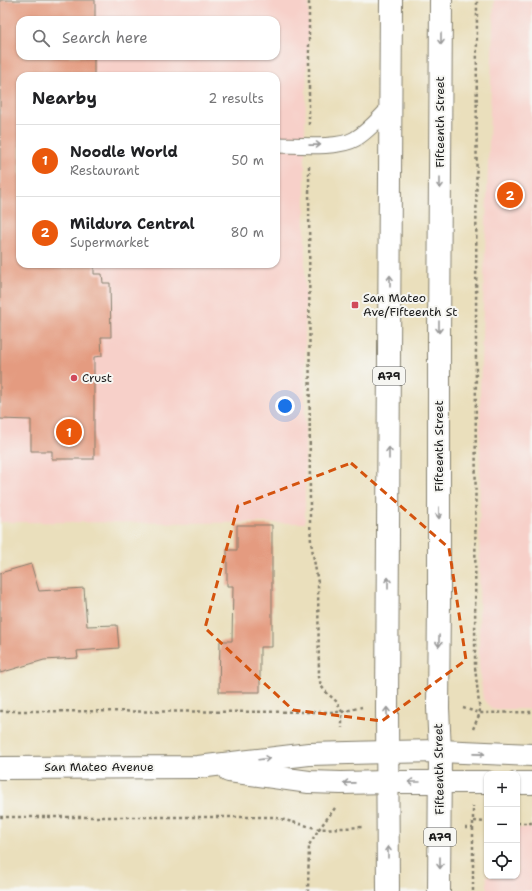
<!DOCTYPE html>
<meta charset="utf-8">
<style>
:root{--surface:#fff;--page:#f6f6f6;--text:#202124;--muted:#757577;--line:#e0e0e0;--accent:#ea580c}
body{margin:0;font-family:"Shantell Sans",sans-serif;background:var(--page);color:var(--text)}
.controls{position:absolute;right:12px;bottom:12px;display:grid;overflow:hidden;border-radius:8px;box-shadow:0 1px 3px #0004}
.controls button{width:36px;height:36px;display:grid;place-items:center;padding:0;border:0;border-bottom:1px solid var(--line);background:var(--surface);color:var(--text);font:20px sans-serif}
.you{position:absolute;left:285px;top:406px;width:14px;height:14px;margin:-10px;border:3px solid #fff;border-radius:50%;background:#1a73e8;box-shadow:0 0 0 6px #1a73e833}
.badge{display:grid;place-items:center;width:26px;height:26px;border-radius:50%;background:var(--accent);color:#fff;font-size:13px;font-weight:700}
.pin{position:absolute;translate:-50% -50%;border:2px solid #fff;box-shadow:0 1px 4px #0006}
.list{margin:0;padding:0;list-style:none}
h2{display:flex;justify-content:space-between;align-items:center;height:52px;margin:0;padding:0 16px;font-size:17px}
h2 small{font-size:13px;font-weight:400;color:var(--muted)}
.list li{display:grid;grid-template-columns:26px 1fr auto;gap:12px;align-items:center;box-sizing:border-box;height:72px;padding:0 16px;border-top:1px solid var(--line)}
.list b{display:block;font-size:15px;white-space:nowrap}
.list p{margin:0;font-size:13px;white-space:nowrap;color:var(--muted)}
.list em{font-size:13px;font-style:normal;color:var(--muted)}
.icon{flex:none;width:22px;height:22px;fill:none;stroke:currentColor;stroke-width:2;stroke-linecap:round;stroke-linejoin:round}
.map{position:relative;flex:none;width:532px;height:891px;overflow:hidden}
.search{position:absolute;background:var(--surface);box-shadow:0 1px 3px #0004;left:16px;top:16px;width:264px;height:44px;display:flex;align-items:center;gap:10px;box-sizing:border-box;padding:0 14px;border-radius:12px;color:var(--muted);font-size:15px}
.panel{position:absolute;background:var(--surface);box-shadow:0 1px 3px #0004;left:16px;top:72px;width:264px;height:196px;border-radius:12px}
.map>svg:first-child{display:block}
.built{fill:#f7d0c9;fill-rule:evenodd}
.building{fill:#e49b80}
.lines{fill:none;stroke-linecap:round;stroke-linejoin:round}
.service-casing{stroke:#837e6c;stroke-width:17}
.tertiary-casing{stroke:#837e6c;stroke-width:24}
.trunk-casing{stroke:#837e6c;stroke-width:24}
.path{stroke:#837e6c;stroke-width:2.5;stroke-dasharray:3 3;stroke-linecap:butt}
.service{stroke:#fff;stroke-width:15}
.tertiary{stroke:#fff;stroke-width:22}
.trunk{stroke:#fff;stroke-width:22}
.oneway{stroke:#999}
.marked{fill:none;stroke:#d4530e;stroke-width:3;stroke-dasharray:8 5;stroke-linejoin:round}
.poi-dot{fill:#d1495b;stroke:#f6f6f2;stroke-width:1.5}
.labels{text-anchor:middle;stroke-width:4;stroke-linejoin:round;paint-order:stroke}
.shield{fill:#f6f6f2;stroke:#5d5d5c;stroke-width:1}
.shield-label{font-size:11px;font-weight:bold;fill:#1c1c1c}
.street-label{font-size:12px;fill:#1c1c1c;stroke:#f6f6f2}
.poi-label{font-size:12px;fill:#1c1c1c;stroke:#f6f6f2;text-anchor:start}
</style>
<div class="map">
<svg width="532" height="891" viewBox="0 0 532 891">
<rect width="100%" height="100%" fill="#f6f6f2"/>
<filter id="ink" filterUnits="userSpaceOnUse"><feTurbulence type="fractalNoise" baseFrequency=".025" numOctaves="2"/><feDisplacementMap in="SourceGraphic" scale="8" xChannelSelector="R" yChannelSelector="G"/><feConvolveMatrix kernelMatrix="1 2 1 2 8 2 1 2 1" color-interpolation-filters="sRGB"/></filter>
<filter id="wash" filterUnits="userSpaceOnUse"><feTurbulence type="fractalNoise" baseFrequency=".012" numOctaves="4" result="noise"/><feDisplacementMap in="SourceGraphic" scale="16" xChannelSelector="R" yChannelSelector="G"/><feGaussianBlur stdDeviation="0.9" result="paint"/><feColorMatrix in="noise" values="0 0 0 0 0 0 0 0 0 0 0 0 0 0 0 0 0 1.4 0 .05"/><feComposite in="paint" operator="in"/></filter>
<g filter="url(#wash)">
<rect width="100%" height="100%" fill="#eadfbc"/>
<g class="built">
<path d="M 0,0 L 309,0 L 305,134 L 305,523 L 0,522 ZM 20,20 L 276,20 L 276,56 L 20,56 ZM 20,76 L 276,76 L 276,264 L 20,264 Z"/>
<path d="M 494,0 L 532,0 L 532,709 L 492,709 L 483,699 L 479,664 L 480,390 Z"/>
<path d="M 517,828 L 532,828 L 532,891 L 487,891 L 486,855 L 487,854 L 487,876 L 517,876 Z"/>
</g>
<g id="blocks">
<g class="building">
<path d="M 0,0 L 95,0 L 95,20 L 20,20 L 20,56 L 94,56 L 94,76 L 20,76 L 20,264 L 94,264 L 94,274 L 102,274 L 103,283 L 110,283 L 111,337 L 101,337 L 102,356 L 94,357 L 94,459 L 52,459 L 52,451 L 31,451 L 31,420 L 0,419 Z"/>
<path d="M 237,525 L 272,525 L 272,647 L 260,647 L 260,692 L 219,692 L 220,641 L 232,641 L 233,586 L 227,586 L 227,550 L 237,550 Z"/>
<path d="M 31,564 L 39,591 L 84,588 L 87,626 L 117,625 L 119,648 L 77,651 L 78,658 L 44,660 L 0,673 L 0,573 Z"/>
</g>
</g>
</g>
<g filter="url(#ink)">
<use href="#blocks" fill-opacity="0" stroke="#837e6c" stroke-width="1"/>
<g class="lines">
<g class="service-casing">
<path id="service" d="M 276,145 C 296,145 338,149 355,139 C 369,131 380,117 391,106"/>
</g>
<g class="tertiary-casing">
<g id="tertiary">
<path d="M 440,751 L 532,755"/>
<path d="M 0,768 L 198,767 L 309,754 L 388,752"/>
<path d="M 229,771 L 309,782 L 341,783 L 388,782"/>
<path d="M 440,782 L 487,782"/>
<path d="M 517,783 L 532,783"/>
</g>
</g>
<g class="trunk-casing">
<g id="trunk">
<path d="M 388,752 L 440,751"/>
<path d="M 388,782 L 440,782"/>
<path d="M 388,891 L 387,708 L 391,0"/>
<path d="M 439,891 L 440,751 L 438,708 L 439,602 L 439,341 L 441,0"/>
</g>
</g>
<g class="path">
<path d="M 309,125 L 309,0"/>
<path d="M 309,166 L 310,522 L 311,542 L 318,583 L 319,677 L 321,686 L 327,693 L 337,702 L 342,712 L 342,728"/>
<path d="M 463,708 L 480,713 L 532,712"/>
<path d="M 0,711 L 342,712 L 362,707"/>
<path d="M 473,729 L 480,713 L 475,667 L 477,0"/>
<path d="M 335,808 L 319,829 L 364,827"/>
<path d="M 0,817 L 273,817 L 319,829 L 309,845 L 308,891"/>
<path d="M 474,821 L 487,822"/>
<path d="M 517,823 L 532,823"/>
<path d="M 465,828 L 473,828"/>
<path d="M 473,891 L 473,806"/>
</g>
<use href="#service" class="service"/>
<use href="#tertiary" class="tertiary"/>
<use href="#trunk" class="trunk"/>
</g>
<defs><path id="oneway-shaft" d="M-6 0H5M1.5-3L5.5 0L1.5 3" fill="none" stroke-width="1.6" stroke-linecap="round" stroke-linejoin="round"/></defs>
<g class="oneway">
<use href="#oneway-shaft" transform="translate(441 39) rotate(90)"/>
<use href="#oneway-shaft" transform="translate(315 145) rotate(-1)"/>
<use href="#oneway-shaft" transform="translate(440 183) rotate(90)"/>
<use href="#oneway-shaft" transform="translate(390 281) rotate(-90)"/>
<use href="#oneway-shaft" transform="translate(439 327) rotate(90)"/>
<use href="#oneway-shaft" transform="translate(389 453) rotate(-90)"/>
<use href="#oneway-shaft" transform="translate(439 513) rotate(90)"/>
<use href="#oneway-shaft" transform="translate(388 583) rotate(-90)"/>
<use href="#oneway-shaft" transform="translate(439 641) rotate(91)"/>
<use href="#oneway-shaft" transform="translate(387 713) rotate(-91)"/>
<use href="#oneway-shaft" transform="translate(479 754) rotate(1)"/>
<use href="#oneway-shaft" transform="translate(264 759) rotate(-7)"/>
<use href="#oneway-shaft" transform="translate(414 782) rotate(180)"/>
<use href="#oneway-shaft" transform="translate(349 783) rotate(179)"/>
<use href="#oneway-shaft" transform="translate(388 852) rotate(-90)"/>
<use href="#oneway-shaft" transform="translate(440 863) rotate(90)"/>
</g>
</g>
<path class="marked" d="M 351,463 L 449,548 L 466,660 L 382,721 L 293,710 L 205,628 L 238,506 Z"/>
<g class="poi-dot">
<rect x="351" y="301" width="8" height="8" rx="2"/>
<circle cx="74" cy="378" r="4"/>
</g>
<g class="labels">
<g class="shield">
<rect x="373" y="367" width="32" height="18" rx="3"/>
<rect x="424" y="828" width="32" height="18" rx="3"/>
</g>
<g class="shield-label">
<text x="389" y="380">A79</text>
<text x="440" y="841">A79</text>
</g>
<g class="street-label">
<text transform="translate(440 122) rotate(-90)" y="4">Fifteenth Street</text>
<text transform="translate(439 446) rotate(-90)" y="4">Fifteenth Street</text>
<text x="99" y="771">San Mateo Avenue</text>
<text transform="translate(439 769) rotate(-91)" y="4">Fifteenth Street</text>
</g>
<g class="poi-label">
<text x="363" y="302">San Mateo<tspan x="363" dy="14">Ave/Fifteenth St</tspan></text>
<text x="82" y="382">Crust</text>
</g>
</g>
</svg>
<div class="controls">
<button>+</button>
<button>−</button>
<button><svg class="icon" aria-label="locate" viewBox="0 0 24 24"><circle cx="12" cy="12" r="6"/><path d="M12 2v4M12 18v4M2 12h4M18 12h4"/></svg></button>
</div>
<div class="you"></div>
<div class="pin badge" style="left:69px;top:432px">1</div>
<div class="pin badge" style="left:510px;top:195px">2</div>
<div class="search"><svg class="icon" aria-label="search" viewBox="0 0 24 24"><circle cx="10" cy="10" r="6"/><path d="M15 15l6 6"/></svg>Search here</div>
<section class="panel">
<h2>Nearby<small>2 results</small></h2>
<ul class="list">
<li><span class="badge">1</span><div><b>Noodle World</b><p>Restaurant</p></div><em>50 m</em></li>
<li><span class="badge">2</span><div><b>Mildura Central</b><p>Supermarket</p></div><em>80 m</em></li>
</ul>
</section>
</div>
